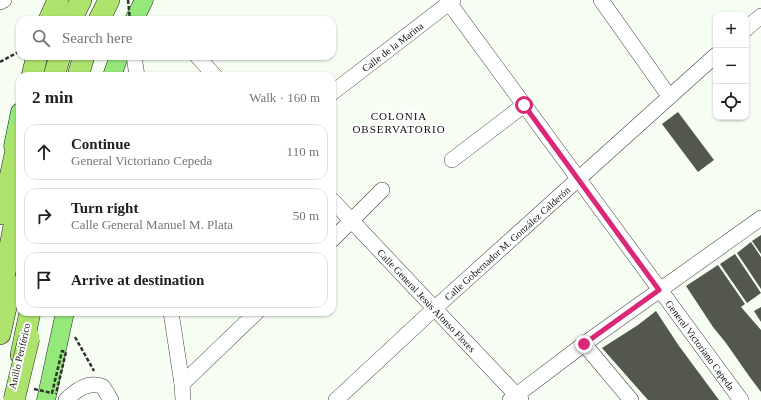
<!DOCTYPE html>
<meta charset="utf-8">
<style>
:root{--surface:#fff;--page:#f6f6f6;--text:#202124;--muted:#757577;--line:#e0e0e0}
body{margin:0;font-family:"Times New Roman",serif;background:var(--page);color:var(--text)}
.controls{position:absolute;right:12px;top:12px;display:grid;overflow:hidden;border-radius:8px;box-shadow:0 1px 3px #0004}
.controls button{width:36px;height:36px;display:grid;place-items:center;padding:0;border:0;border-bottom:1px solid var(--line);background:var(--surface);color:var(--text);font:20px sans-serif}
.stop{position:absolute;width:12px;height:12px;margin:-9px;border:3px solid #db2777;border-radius:50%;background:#fff}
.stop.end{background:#db2777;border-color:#fff;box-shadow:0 1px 4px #0008}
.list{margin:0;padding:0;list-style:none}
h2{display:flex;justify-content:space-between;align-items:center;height:52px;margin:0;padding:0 16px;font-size:17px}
h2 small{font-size:13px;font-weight:400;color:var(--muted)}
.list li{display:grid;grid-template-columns:26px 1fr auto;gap:12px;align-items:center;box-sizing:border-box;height:56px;margin:0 8px 8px;padding:0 8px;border:1px solid var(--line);border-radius:12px}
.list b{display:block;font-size:15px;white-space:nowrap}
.list p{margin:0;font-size:13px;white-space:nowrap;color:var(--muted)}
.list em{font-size:13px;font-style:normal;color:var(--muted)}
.icon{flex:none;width:22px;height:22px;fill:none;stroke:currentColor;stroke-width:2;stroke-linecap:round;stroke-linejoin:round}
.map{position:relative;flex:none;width:761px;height:400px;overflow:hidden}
.search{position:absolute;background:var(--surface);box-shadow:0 1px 3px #0004;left:16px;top:16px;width:320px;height:44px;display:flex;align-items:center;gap:10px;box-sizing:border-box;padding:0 14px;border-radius:12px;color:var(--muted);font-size:15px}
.panel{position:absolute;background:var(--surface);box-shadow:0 1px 3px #0004;left:16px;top:72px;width:320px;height:244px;border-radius:12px}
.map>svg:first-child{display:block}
.building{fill:#54574e}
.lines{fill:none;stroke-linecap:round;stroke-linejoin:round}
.minor-casing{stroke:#434343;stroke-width:16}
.major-casing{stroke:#212121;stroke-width:19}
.highway-casing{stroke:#212121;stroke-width:22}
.path{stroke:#323232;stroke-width:2.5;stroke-dasharray:4 2;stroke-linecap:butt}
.minor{stroke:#fff;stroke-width:15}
.major{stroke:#95e87a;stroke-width:18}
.highway{stroke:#ade36d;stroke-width:21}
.highway-bridge-casing{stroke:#212121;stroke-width:22;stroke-linecap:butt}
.path-bridge{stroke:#323232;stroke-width:2.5;stroke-dasharray:4 2;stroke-linecap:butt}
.highway-bridge{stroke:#ade36d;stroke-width:21}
.route{stroke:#db2777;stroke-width:5}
.labels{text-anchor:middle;stroke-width:4;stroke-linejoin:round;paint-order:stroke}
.street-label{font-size:10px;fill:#101010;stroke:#fff}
.neighbourhood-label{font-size:11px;letter-spacing:1px;fill:#101010;stroke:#fff}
</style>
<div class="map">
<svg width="761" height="400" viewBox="0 0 761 400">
<rect width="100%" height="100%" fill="#f6fef4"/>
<g class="building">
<path d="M 678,112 L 714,160 L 698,172 L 662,124 Z"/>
<path d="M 761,235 L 761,254 L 752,241 Z"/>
<path d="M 751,242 L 761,257 L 761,289 L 737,253 Z"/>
<path d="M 735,254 L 761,293 L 747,303 L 720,264 Z"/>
<path d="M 718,265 L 745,304 L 741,307 L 761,330 L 761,392 L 749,376 L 726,343 L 713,327 L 686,286 Z"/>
<path d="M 761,307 L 761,322 L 754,311 Z"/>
<path d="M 656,311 L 679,346 L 719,400 L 648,400 L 602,348 L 638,325 Z"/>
</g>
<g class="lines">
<g class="minor-casing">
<g id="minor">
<path id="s1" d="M 447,0 L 741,400"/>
<path d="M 601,0 L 669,96"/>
<path d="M 0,2 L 4,0"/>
<path d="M 746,29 L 761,16"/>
<path d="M 134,56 L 137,76"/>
<path d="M 197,56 L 215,76"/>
<path id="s2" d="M 332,93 L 453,0"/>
<path d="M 452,160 L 524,105"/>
<path id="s3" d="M 332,200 L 521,400"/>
<path d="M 332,240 L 382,190"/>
<path d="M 171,312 L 182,384 L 183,400"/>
<path d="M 584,344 L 631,400"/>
<path d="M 182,384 L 257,312"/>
<path d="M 66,400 C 76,390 89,380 103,387 L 111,400"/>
<path id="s4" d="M 336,400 L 435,308 L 716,55"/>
<path d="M 510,400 L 584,344 L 761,218"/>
</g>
</g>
<g class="major-casing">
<g id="major">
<path d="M 134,20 L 144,0"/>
<path d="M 112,76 L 119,56"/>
<path d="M 13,146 L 20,112"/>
<path d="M 46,400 L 65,312"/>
</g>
</g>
<g class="highway-casing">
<g id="highway">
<path d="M 49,20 L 58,0"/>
<path d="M 71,20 L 81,0"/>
<path d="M 99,20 L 109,0"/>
<path d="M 32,76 L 37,56"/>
<path d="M 54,76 L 60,56"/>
<path d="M 78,76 L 84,56"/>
<path d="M 2,214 L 20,132"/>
<path d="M 0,298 L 20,195"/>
<path d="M 0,334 L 11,285"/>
<path d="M 21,355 L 30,312"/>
</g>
</g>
<g class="path">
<path d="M 0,62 L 20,51"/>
<path d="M 75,337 L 94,371"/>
</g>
<use href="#minor" class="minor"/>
<use href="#major" class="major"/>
<use href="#highway" class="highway"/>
<g class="highway-bridge-casing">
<path id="highway-bridge" d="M 14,400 L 29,338"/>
</g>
<g class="path-bridge">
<path d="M 128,0 L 130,20"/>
<path d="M 34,389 L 52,393 L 62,351 L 66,352 L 56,394"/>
</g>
<use href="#highway-bridge" class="highway-bridge"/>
</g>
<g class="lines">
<path class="route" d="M 524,105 L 659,290 L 584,344"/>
</g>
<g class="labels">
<g class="street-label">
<text dy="4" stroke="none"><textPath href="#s2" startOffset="76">Calle de la Marina</textPath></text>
<text dy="4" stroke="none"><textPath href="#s4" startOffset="232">Calle Gobernador M. González Calderón</textPath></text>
<text dy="4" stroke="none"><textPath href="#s3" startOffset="138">Calle General Jesús Alonso Flores</textPath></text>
<text dy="4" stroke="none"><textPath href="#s1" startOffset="428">General Victoriano Cepeda</textPath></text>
<text transform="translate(19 356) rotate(-77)" y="4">Anillo Periférico</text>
</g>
<g class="neighbourhood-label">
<text x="399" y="120">COLONIA<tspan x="399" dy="13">OBSERVATORIO</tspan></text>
</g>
</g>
</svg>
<div class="controls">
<button>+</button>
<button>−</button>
<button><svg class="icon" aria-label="locate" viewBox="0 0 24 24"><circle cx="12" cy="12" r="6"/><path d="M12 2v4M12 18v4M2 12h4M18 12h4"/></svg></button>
</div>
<div class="stop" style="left:524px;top:105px"></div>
<div class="stop end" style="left:584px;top:344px"></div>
<div class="search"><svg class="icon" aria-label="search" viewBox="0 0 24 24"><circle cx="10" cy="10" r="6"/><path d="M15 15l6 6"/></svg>Search here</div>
<section class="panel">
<h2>2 min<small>Walk · 160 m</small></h2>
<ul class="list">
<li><svg class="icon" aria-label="ahead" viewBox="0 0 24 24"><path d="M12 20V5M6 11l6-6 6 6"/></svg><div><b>Continue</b><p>General Victoriano Cepeda</p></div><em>110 m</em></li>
<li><svg class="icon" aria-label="right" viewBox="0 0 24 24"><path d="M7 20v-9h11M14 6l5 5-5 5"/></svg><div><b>Turn right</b><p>Calle General Manuel M. Plata</p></div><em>50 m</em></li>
<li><svg class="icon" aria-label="arrive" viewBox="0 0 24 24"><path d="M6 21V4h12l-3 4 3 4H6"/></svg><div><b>Arrive at destination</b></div></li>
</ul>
</section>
</div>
